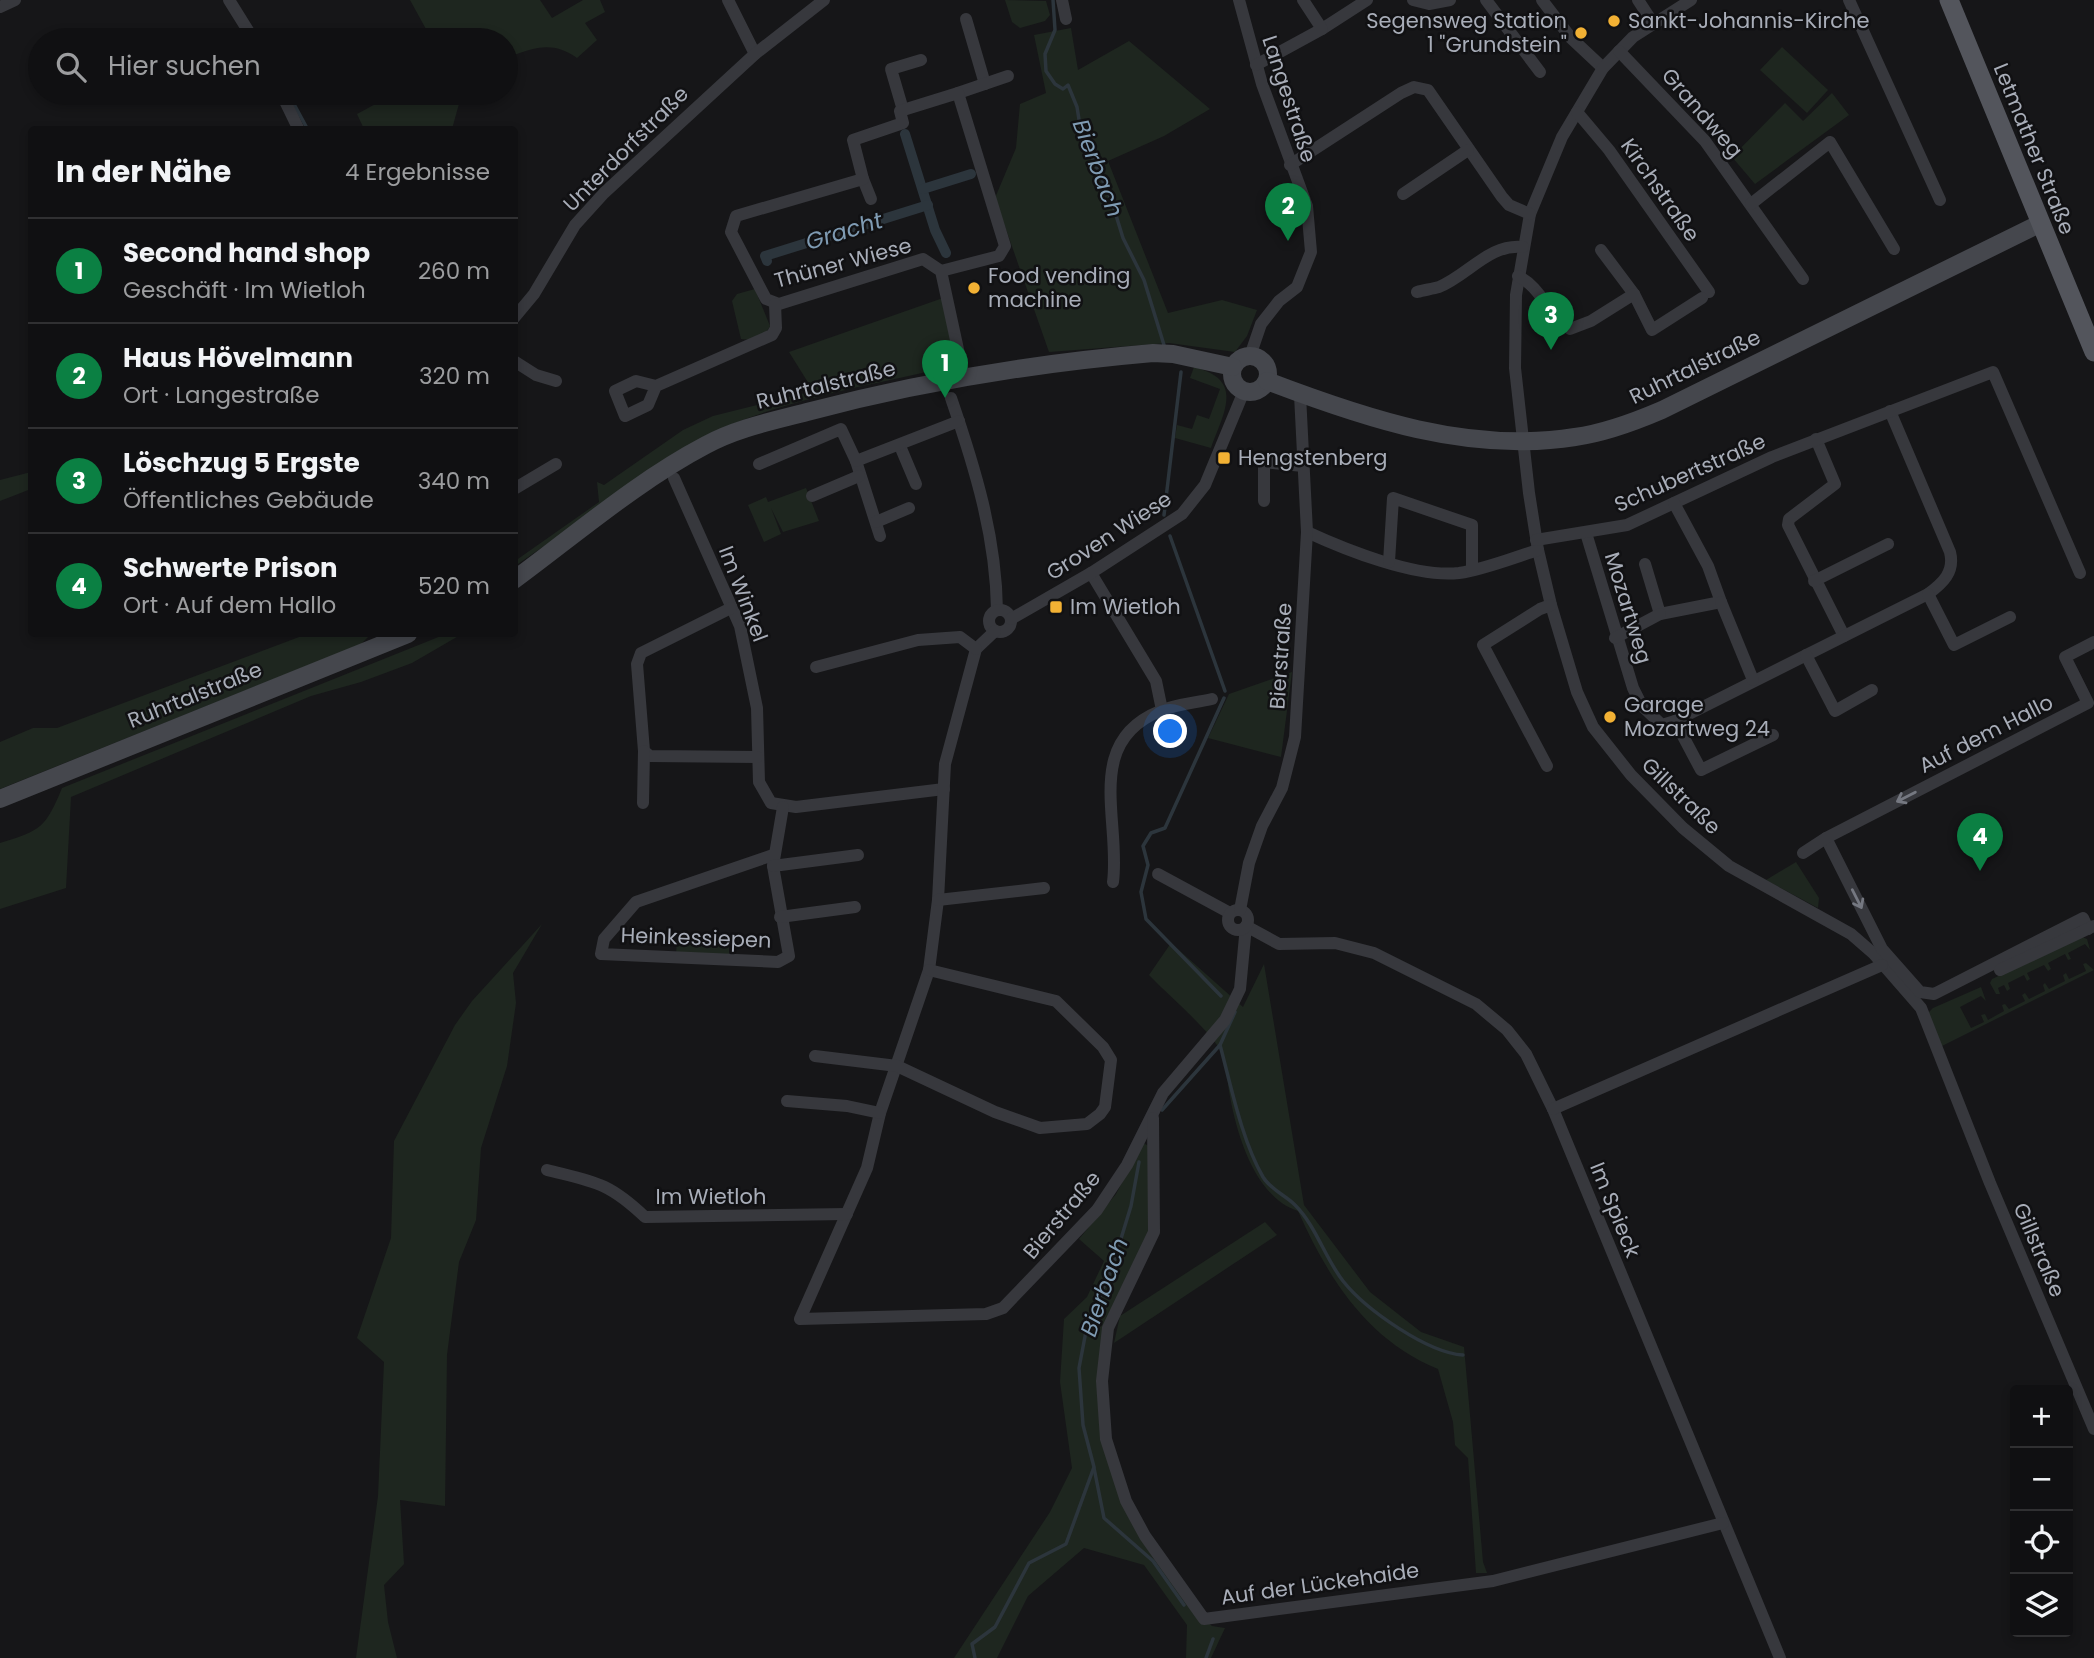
<!DOCTYPE html>
<html lang="de">
<meta charset="utf-8">
<style>
:root{--surface:#101012;--page:#19191b;--text:#f1f3f6;--muted:#9c9d9f;--line:#303032;--accent:#0b8043}
body{margin:0;font-family:Poppins,sans-serif;background:var(--page);color:var(--text)}
.controls{position:absolute;right:21px;bottom:21px;display:grid;overflow:hidden;border-radius:7px;box-shadow:0 4px 10px #0003}
.controls button{width:63px;height:63px;display:grid;place-items:center;padding:0;border:0;border-bottom:2px solid var(--line);background:var(--surface);color:var(--text);font:35px sans-serif}
.you{position:absolute;left:1171px;top:732px;width:24px;height:24px;margin:-18px;border:5px solid #fff;border-radius:50%;background:#1a73e8;box-shadow:0 0 0 10px #1a73e833}
.badge{display:grid;place-items:center;width:46px;height:46px;border-radius:50%;background:var(--accent);color:#fff;font-size:23px;font-weight:700}
.pin{position:absolute;translate:-50% -58px;filter:drop-shadow(0 2px 4px #0008)}
.pin::after{content:'';position:absolute;top:37px;width:24px;height:21px;background:inherit;clip-path:polygon(0 0,100% 0,50% 100%)}
.list{margin:0;padding:0;list-style:none}
h2{display:flex;justify-content:space-between;align-items:center;height:91px;margin:0;padding:0 28px;font-size:30px}
h2 small{font-size:23px;font-weight:400;color:var(--muted)}
.list li{display:grid;grid-template-columns:46px 1fr auto;gap:21px;align-items:center;box-sizing:border-box;height:105px;padding:0 28px;border-top:2px solid var(--line)}
.list b{display:block;font-size:26px;white-space:nowrap}
.list p{margin:0;font-size:23px;white-space:nowrap;color:var(--muted)}
.list em{font-size:23px;font-style:normal;color:var(--muted)}
.icon{flex:none;width:38px;height:38px;fill:none;stroke:currentColor;stroke-width:2;stroke-linecap:round;stroke-linejoin:round}
.map{position:relative;flex:none;width:2094px;height:1658px;overflow:hidden}
.search{position:absolute;background:var(--surface);box-shadow:0 4px 10px #0003;left:28px;top:28px;width:490px;height:77px;display:flex;align-items:center;gap:18px;box-sizing:border-box;padding:0 24px;border-radius:38px;color:var(--muted);font-size:26px}
.panel{position:absolute;background:var(--surface);box-shadow:0 4px 10px #0003;left:28px;top:126px;width:490px;height:511px;border-radius:7px}
.map>svg:first-child{display:block}
.green{fill:#1e261f}
.lines{fill:none;stroke-linecap:round;stroke-linejoin:round}
.stream{stroke:#2c353c;stroke-width:3.5}
.canal{stroke:#2c353c;stroke-width:10}
.minor{stroke:#37383d;stroke-width:12}
.secondary{stroke:#45474d;stroke-width:18}
.primary{stroke:#53555c;stroke-width:19}
.oneway{stroke:#757881}
.poi-dot{fill:#f2b134;stroke:#111113;stroke-width:2.5}
.labels{text-anchor:middle;stroke-width:5;stroke-linejoin:round;paint-order:stroke}
.poi-label{font-size:21px;fill:#a8adb8;stroke:#111113;text-anchor:start}
.street-label{font-size:21px;fill:#a8adb8;stroke:#111113}
.water-label{font-size:23px;font-style:italic;fill:#7f9bb3;stroke:#111113}
</style>
<div class="map">
<svg width="2094" height="1658" viewBox="0 0 2094 1658">
<rect width="100%" height="100%" fill="#161618"/>
<g class="green">
<path d="M 410,0 L 540,0 L 552,18 L 583,0 L 600,0 L 605,12 L 585,23 L 597,40 L 577,58 C 552,40 533,48 506,58 L 506,40 L 432,40 Z"/>
<path d="M 1005,0 L 1046,1 L 1050,15 L 1045,21 L 1020,28 L 1012,22 Z"/>
<path d="M 1071,28 L 1078,70 L 1129,41 L 1210,109 L 1164,136 L 1108,161 L 1168,313 L 1222,300 L 1257,310 L 1247,336 L 1235,352 L 1169,343 L 1049,352 L 995,198 L 1016,148 L 1020,104 L 1046,93 L 1034,35 Z"/>
<path d="M 1782,47 L 1828,90 L 1807,113 L 1760,70 Z"/>
<path d="M 396,93 L 462,93 L 452,129 L 364,129 L 357,114 Z"/>
<path d="M 1832,93 L 1849,115 L 1755,184 L 1732,157 L 1785,103 L 1803,121 Z"/>
<path d="M 755,289 L 770,326 C 766,336 751,341 741,339 L 732,301 L 737,294 Z"/>
<path d="M 943,298 L 956,360 L 953,366 C 872,385 778,400 703,437 L 515,566 L 515,561 L 599,502 L 597,482 L 604,485 L 683,430 L 713,416 L 805,393 L 809,384 L 789,352 Z"/>
<path d="M 1194,367 C 1245,380 1224,412 1211,448 L 1175,438 L 1177,425 L 1192,429 L 1197,415 L 1209,419 L 1220,389 L 1190,378 Z"/>
<path d="M 31,472 L 31,489 L 0,501 L 0,480 Z"/>
<path d="M 806,488 L 819,521 L 783,532 L 771,508 L 781,534 L 764,542 L 748,505 L 766,497 L 768,502 Z"/>
<path d="M 307,634 L 371,634 L 361,644 L 0,789 L 0,742 L 33,728 L 57,728 Z"/>
<path d="M 446,634 L 462,634 L 412,663 L 361,682 L 311,696 L 71,797 L 66,888 L 0,909 L 0,843 C 41,831 46,827 62,788 Z"/>
<path d="M 1292,672 L 1281,757 L 1208,738 L 1229,694 Z"/>
<path d="M 1796,862 L 1819,898 L 1818,908 L 1766,880 Z"/>
<path d="M 542,924 L 513,973 L 516,1003 L 507,1066 L 481,1148 L 476,1220 L 459,1262 L 447,1355 L 445,1506 L 400,1500 L 404,1564 L 384,1585 L 388,1622 L 397,1658 L 356,1658 L 378,1496 L 384,1362 L 357,1338 L 391,1238 L 394,1141 L 455,1025 L 472,1001 Z"/>
<path d="M 2082,937 L 2087,939 L 2090,950 L 2085,944 L 2068,953 L 2071,959 L 2068,960 L 2065,954 L 2048,963 L 2051,969 L 2048,971 L 2044,965 L 2027,973 L 2030,979 L 2027,981 L 2024,975 L 2008,983 L 2010,989 L 2007,991 L 2004,985 L 1998,988 L 2000,994 L 1996,994 L 1990,983 L 1992,979 Z"/>
<path d="M 677,938 L 729,940 L 729,957 L 676,955 Z"/>
<path d="M 1171,943 L 1243,1007 L 1264,964 L 1304,1205 L 1370,1292 L 1421,1332 L 1464,1347 L 1483,1562 L 1487,1573 L 1476,1573 L 1468,1458 L 1455,1445 L 1453,1422 L 1438,1369 C 1367,1340 1328,1278 1298,1211 C 1254,1197 1236,1132 1229,1091 C 1227,1079 1227,1058 1220,1049 C 1201,1022 1172,999 1149,975 Z"/>
<path d="M 2086,963 L 2094,970 L 1938,1048 L 1928,1013 L 1933,1008 L 1981,987 L 1986,1001 L 1981,996 L 1960,1007 L 1971,1028 L 1984,1022 L 1981,1015 L 1985,1014 L 1988,1020 L 2004,1011 L 2002,1005 L 2005,1004 L 2009,1009 L 2025,1001 L 2022,995 L 2025,993 L 2029,999 L 2045,991 L 2043,985 L 2045,983 L 2049,989 L 2065,981 L 2063,975 L 2066,973 L 2069,979 L 2086,971 L 2083,964 Z"/>
<path d="M 1143,1143 L 1151,1147 L 1150,1231 L 1104,1328 L 1100,1380 L 1121,1501 L 1193,1609 L 1212,1626 L 1225,1628 L 1211,1658 L 1186,1658 L 1187,1625 L 1144,1565 L 1084,1548 L 1028,1596 L 997,1658 L 954,1658 L 1050,1512 L 1072,1468 L 1060,1382 L 1064,1319 L 1087,1297 L 1104,1261 L 1079,1239 L 1116,1194 Z"/>
<path d="M 1265,1222 L 1277,1235 L 1114,1343 L 1120,1316 Z"/>
</g>
<g class="lines">
<g class="stream">
<path d="M 1053,0 L 1055,30 L 1045,54 L 1046,71 L 1055,84 L 1063,89 L 1068,85 L 1077,107 L 1081,132 L 1111,199 L 1123,238 L 1144,280 L 1164,345"/>
<path d="M 288,93 L 308,130"/>
<path d="M 1164,515 L 1181,372"/>
<path d="M 1170,536 L 1225,691"/>
<path d="M 1221,996 L 1146,919 L 1141,892 L 1148,865 L 1143,846 L 1151,833 L 1165,828 L 1224,698"/>
<path d="M 1220,1045 C 1231,1086 1242,1141 1263,1177 C 1271,1190 1285,1195 1295,1205 C 1316,1226 1325,1258 1343,1281 C 1366,1310 1428,1353 1463,1355"/>
<path d="M 1162,1110 L 1220,1045 L 1235,1012"/>
<path d="M 1094,1468 L 1104,1518 L 1153,1561 L 1184,1605"/>
<path d="M 975,1658 L 972,1644 L 995,1627 L 1029,1563 L 1066,1544 L 1094,1467 L 1083,1425 L 1079,1368 L 1087,1326 L 1112,1268 L 1131,1206 L 1139,1162"/>
<path d="M 1206,1658 L 1213,1639"/>
</g>
<g class="canal">
<path d="M 905,134 L 935,230 L 946,253"/>
<path d="M 923,189 L 971,174"/>
<path d="M 767,261 L 765,256 L 928,205"/>
</g>
<g class="minor">
<path d="M 229,0 L 254,40"/>
<path d="M 728,0 L 755,54"/>
<path d="M 1062,0 L 1066,19"/>
<path d="M 1239,0 L 1262,84 L 1307,206 L 1311,252 L 1297,287 L 1279,301 L 1261,324 L 1250,356"/>
<path d="M 1413,0 L 1429,4 L 1450,0"/>
<path d="M 1486,0 L 1540,72"/>
<path d="M 1542,0 L 1571,38 L 1603,68"/>
<path d="M 1638,0 L 1653,23"/>
<path d="M 1691,0 L 1633,37 L 1603,68 L 1562,137 L 1530,214 L 1516,295 L 1515,368 L 1529,493 L 1538,550 L 1551,605 L 1577,692 L 1593,727 L 1631,775 L 1683,828 L 1729,866 L 1851,934 L 1874,954 L 1921,1008 L 1990,1183 L 2094,1429"/>
<path d="M 1849,0 L 1940,200"/>
<path d="M 0,7 L 15,0"/>
<path d="M 966,19 L 985,84"/>
<path d="M 1322,29 L 1367,0"/>
<path d="M 1619,51 L 1705,141 L 1803,279"/>
<path d="M 1256,65 L 1322,29 L 1303,0"/>
<path d="M 281,93 L 299,130"/>
<path d="M 958,93 L 1008,76"/>
<path d="M 903,110 L 891,69 L 921,60"/>
<path d="M 1577,112 L 1609,150 L 1709,292"/>
<path d="M 1290,165 L 1401,93 L 1414,87 L 1428,90 L 1502,197 L 1509,205 L 1530,214"/>
<path d="M 863,179 L 871,199"/>
<path d="M 1403,194 L 1468,150"/>
<path d="M 1751,204 L 1830,142 L 1894,249"/>
<path d="M 1601,250 L 1634,294"/>
<path d="M 941,271 L 999,256 L 1005,246 L 958,93 L 900,111 L 903,123 L 853,140 L 863,179 L 736,216 L 731,232 L 766,299 L 779,304 L 923,259 L 941,271 L 964,377"/>
<path d="M 1518,276 C 1541,287 1549,316 1570,329 L 1591,321 L 1634,294 L 1652,330 L 1702,298"/>
<path d="M 1417,292 C 1424,290 1432,289 1439,287 C 1467,276 1490,243 1523,247"/>
<path d="M 514,318 L 534,294 L 575,225 L 604,193 L 755,54 L 824,0"/>
<path d="M 514,361 L 536,375 L 556,381"/>
<path d="M 656,386 L 648,405 L 625,416 L 615,391 L 636,381 L 656,386 L 772,335 L 776,328 L 775,304"/>
<path d="M 951,398 C 975,468 996,536 997,610"/>
<path d="M 1816,439 L 1835,484 L 1789,519 L 1788,525 L 1844,636"/>
<path d="M 900,446 L 916,484"/>
<path d="M 856,461 L 880,536"/>
<path d="M 759,464 L 841,429 L 856,461 L 959,421"/>
<path d="M 674,478 L 740,626 L 757,708 L 759,782 L 771,803 L 796,807 L 944,789"/>
<path d="M 514,489 L 556,464"/>
<path d="M 812,496 L 859,476"/>
<path d="M 1264,501 L 1264,462 L 1303,466"/>
<path d="M 876,522 L 909,508"/>
<path d="M 1307,532 C 1346,550 1416,578 1459,573 C 1486,569 1512,558 1538,550"/>
<path d="M 1586,533 L 1633,688 L 1642,706 L 1662,725 L 1675,721 L 1928,594 C 1943,583 1955,572 1950,552 L 1890,411"/>
<path d="M 1536,540 L 1627,525 L 1772,457 L 1993,372 L 2080,573"/>
<path d="M 1389,562 L 1393,498 L 1472,525 L 1472,570"/>
<path d="M 1645,564 L 1660,614 L 1721,602 L 1708,566 L 1674,503"/>
<path d="M 1091,573 L 1156,681 L 1162,710"/>
<path d="M 1814,581 L 1888,544"/>
<path d="M 1928,594 L 1954,645 L 2010,617"/>
<path d="M 1721,602 L 1753,680"/>
<path d="M 731,608 L 641,653 L 637,664 L 644,751 L 650,756 L 757,757"/>
<circle cx="1000" cy="621" r="11"/>
<path d="M 1011,619 L 1091,573 L 1182,514 L 1205,485 L 1244,391"/>
<path d="M 995,631 L 976,649 L 945,764 L 938,900 L 929,970 L 880,1113 L 867,1168 L 800,1319 L 986,1314 L 1003,1308 L 1097,1210 L 1127,1165 L 1163,1093 L 1225,1020 L 1240,989 L 1246,926 L 1279,944 L 1335,943 L 1374,953 L 1476,1004 L 1507,1030 L 1526,1054 L 1553,1109 L 1780,1658"/>
<path d="M 1615,638 L 1660,614"/>
<path d="M 1806,655 L 1835,711 L 1872,690"/>
<path d="M 816,667 L 918,640 L 960,637 L 976,649"/>
<path d="M 1675,721 L 1701,770 L 1773,735"/>
<path d="M 1547,766 L 1483,645 L 1540,609 L 1551,605"/>
<path d="M 643,803 L 644,751"/>
<path d="M 1826,838 L 1882,949 L 1920,992 L 1934,994 L 2083,918 L 2088,929"/>
<path d="M 1803,853 L 1826,838 L 2088,703 L 2065,657 L 2094,642"/>
<path d="M 773,855 L 636,902 L 604,939 L 601,954 L 778,962 L 789,956 L 773,866 L 783,807"/>
<path d="M 773,866 L 858,855"/>
<path d="M 1158,874 L 1230,913"/>
<path d="M 1113,882 C 1121,821 1083,742 1160,711 C 1176,704 1195,703 1212,699"/>
<path d="M 938,900 L 1044,888"/>
<circle cx="1238" cy="920" r="10"/>
<path d="M 1240,910 L 1249,863 L 1262,826 L 1282,788 L 1295,737 L 1307,532 L 1300,395"/>
<path d="M 780,917 L 855,907"/>
<path d="M 2000,970 L 2094,926"/>
<path d="M 815,1056 L 897,1066 L 995,1112 L 1040,1128 L 1087,1124 L 1100,1114 L 1105,1107 L 1111,1060 L 1103,1047 L 1056,1001 L 929,970"/>
<path d="M 787,1101 L 847,1106 L 880,1113"/>
<path d="M 1553,1109 L 1882,965"/>
<path d="M 1153,1118 L 1154,1232 L 1108,1328 L 1102,1381 L 1106,1439 L 1126,1501 L 1145,1536 L 1204,1619 L 1493,1581 L 1723,1523"/>
<path d="M 547,1170 C 595,1182 608,1182 645,1217 L 847,1214"/>
</g>
<g class="secondary">
<circle cx="1250" cy="374" r="18"/>
<path d="M 1267,381 C 1364,418 1469,454 1575,437 C 1605,433 1634,422 1662,410 L 2039,224"/>
<path d="M 514,580 C 575,535 639,480 706,445 C 737,428 773,421 807,412 C 920,382 1037,363 1153,353 L 1173,354 L 1233,367"/>
<path d="M 0,799 L 408,634"/>
</g>
<path class="primary" d="M 1949,0 L 2094,352"/>
</g>
<defs><path id="oneway-shaft" d="M-6 0H5M1.5-3L5.5 0L1.5 3" fill="none" stroke-width="1.6" stroke-linecap="round" stroke-linejoin="round" transform="scale(1.75)"/></defs>
<g class="oneway">
<use href="#oneway-shaft" transform="translate(1906 797) rotate(153)"/>
<use href="#oneway-shaft" transform="translate(1857 899) rotate(63)"/>
</g>
<g class="poi-dot">
<circle cx="1614" cy="21" r="7"/>
<circle cx="1581" cy="33" r="7"/>
<circle cx="974" cy="288" r="7"/>
<rect x="1217" y="451" width="14" height="14" rx="3.5"/>
<rect x="1049" y="600" width="14" height="14" rx="3.5"/>
<circle cx="1610" cy="717" r="7"/>
</g>
<g class="labels">
<g class="poi-label">
<text x="1567" y="28" text-anchor="end">Segensweg Station<tspan x="1567" dy="24">1 "Grundstein"</tspan></text>
<text x="1628" y="28">Sankt-Johannis-Kirche</text>
<text x="988" y="283">Food vending<tspan x="988" dy="24">machine</tspan></text>
<text x="1238" y="465">Hengstenberg</text>
<text x="1070" y="614">Im Wietloh</text>
<text x="1624" y="712">Garage<tspan x="1624" dy="24">Mozartweg 24</tspan></text>
</g>
<g class="street-label">
<text transform="translate(1289 99) rotate(72)" y="7">Langestraße</text>
<text transform="translate(1702 113) rotate(49)" y="7">Grandweg</text>
<text transform="translate(626 149) rotate(-45)" y="7">Unterdorfstraße</text>
<text transform="translate(2034 149) rotate(68)" y="7">Letmather Straße</text>
<text transform="translate(1660 190) rotate(55)" y="7">Kirchstraße</text>
<text transform="translate(843 263) rotate(-15)" y="7">Thüner Wiese</text>
<text transform="translate(1695 367) rotate(-26)" y="7">Ruhrtalstraße</text>
<text transform="translate(826 385) rotate(-14)" y="7">Ruhrtalstraße</text>
<text transform="translate(1690 473) rotate(-24)" y="7">Schubertstraße</text>
<text transform="translate(1109 536) rotate(-33)" y="7">Groven Wiese</text>
<text transform="translate(743 594) rotate(69)" y="7">Im Winkel</text>
<text transform="translate(1628 608) rotate(73)" y="7">Mozartweg</text>
<text transform="translate(1281 656) rotate(-86)" y="7">Bierstraße</text>
<text transform="translate(195 695) rotate(-22)" y="7">Ruhrtalstraße</text>
<text transform="translate(1986 734) rotate(-27)" y="7">Auf dem Hallo</text>
<text transform="translate(1681 796) rotate(44)" y="7">Gillstraße</text>
<text transform="translate(696 938) rotate(2)" y="7">Heinkessiepen</text>
<text x="711" y="1204">Im Wietloh</text>
<text transform="translate(1615 1210) rotate(68)" y="7">Im Spieck</text>
<text transform="translate(1062 1215) rotate(-50)" y="7">Bierstraße</text>
<text transform="translate(2039 1250) rotate(67)" y="7">Gillstraße</text>
<text transform="translate(1320 1584) rotate(-8)" y="7">Auf der Lückehaide</text>
</g>
<g class="water-label">
<text transform="translate(1098 168) rotate(69)" y="8">Bierbach</text>
<text transform="translate(844 231) rotate(-17)" y="8">Gracht</text>
<text transform="translate(1104 1287) rotate(-71)" y="8">Bierbach</text>
</g>
</g>
</svg>
<div class="controls">
<button>+</button>
<button>−</button>
<button><svg class="icon" aria-label="locate" viewBox="0 0 24 24"><circle cx="12" cy="12" r="6"/><path d="M12 2v4M12 18v4M2 12h4M18 12h4"/></svg></button>
<button><svg class="icon" aria-label="layers" viewBox="0 0 24 24"><path d="M12 4l9 5-9 5-9-5zM3 14l9 5 9-5"/></svg></button>
</div>
<div class="you"></div>
<div class="pin badge" style="left:945px;top:398px">1</div>
<div class="pin badge" style="left:1288px;top:241px">2</div>
<div class="pin badge" style="left:1551px;top:350px">3</div>
<div class="pin badge" style="left:1980px;top:871px">4</div>
<div class="search"><svg class="icon" aria-label="search" viewBox="0 0 24 24"><circle cx="10" cy="10" r="6"/><path d="M15 15l6 6"/></svg>Hier suchen</div>
<section class="panel">
<h2>In der Nähe<small>4 Ergebnisse</small></h2>
<ul class="list">
<li><span class="badge">1</span><div><b>Second hand shop</b><p>Geschäft · Im Wietloh</p></div><em>260 m</em></li>
<li><span class="badge">2</span><div><b>Haus Hövelmann</b><p>Ort · Langestraße</p></div><em>320 m</em></li>
<li><span class="badge">3</span><div><b>Löschzug 5 Ergste</b><p>Öffentliches Gebäude</p></div><em>340 m</em></li>
<li><span class="badge">4</span><div><b>Schwerte Prison</b><p>Ort · Auf dem Hallo</p></div><em>520 m</em></li>
</ul>
</section>
</div>
